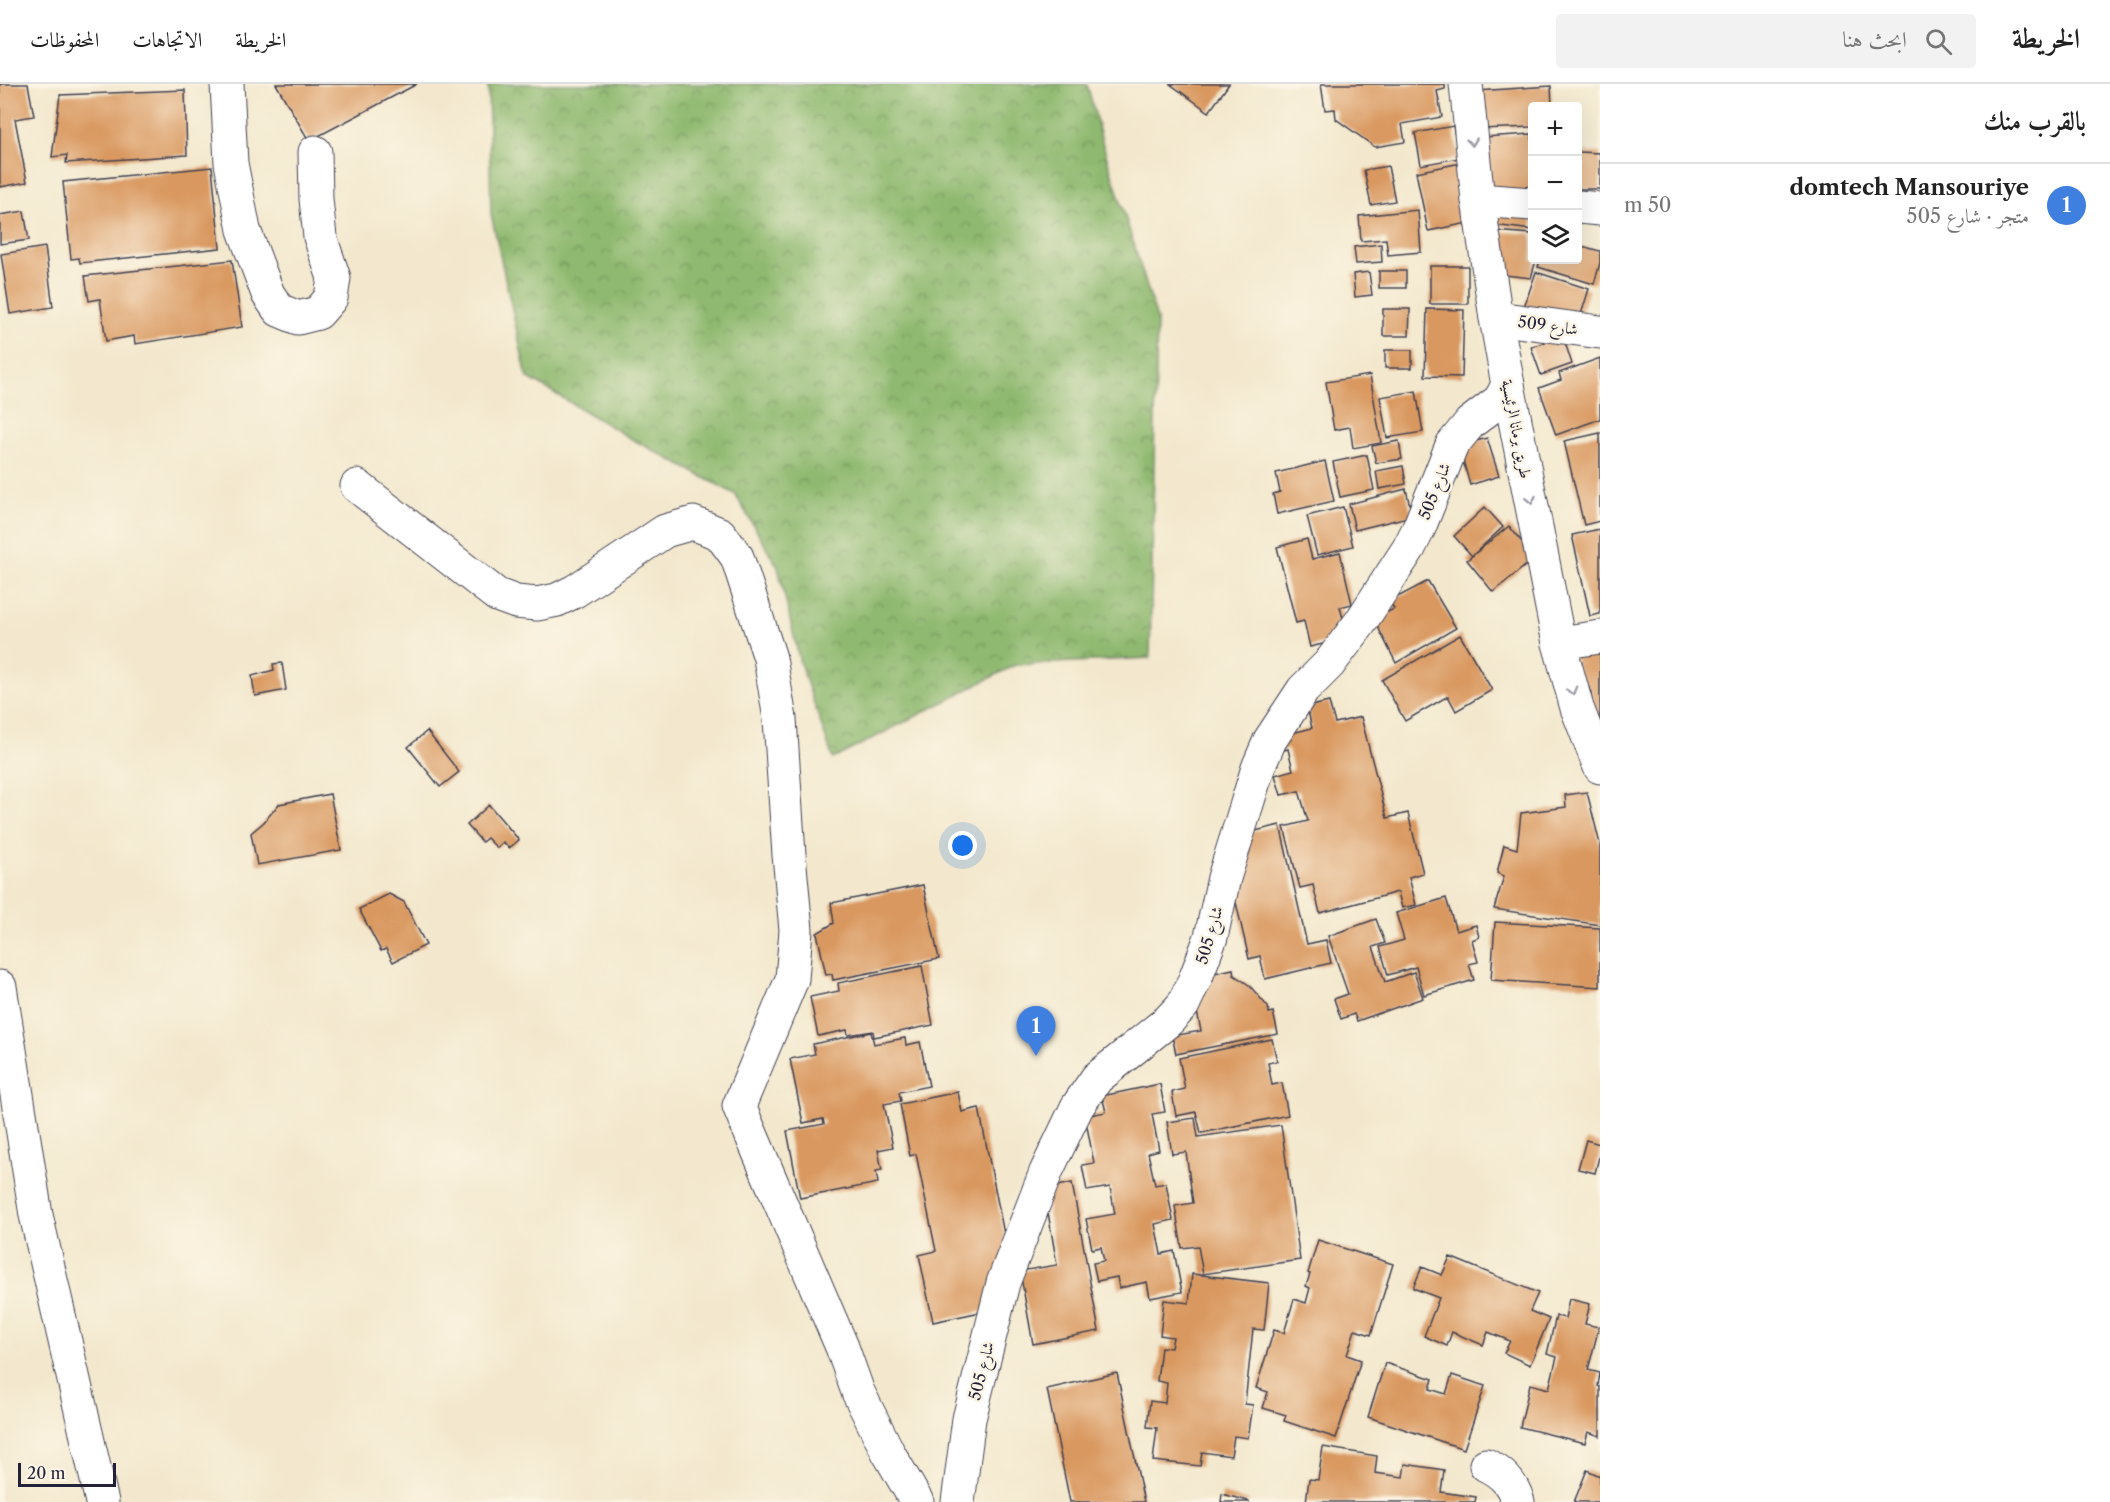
<!DOCTYPE html>
<html lang="ar">
<meta charset="utf-8">
<style>
:root{--surface:#fff;--page:#f2f2f2;--text:#222;--muted:#767676;--line:#e0e0e0;--accent:#b5179e}
body{margin:0;font-family:"Libre Caslon Text",Amiri,serif;background:var(--page);color:var(--text);direction:rtl}
.controls{position:absolute;right:18px;top:18px;display:grid;overflow:hidden;border-radius:6px;box-shadow:0 6px 24px #0002}
.controls button{width:54px;height:54px;display:grid;place-items:center;padding:0;border:0;border-bottom:2px solid var(--line);background:var(--surface);color:var(--text);font:30px sans-serif}
.scale{position:absolute;left:18px;bottom:15px;width:98px;box-sizing:border-box;padding-left:6px;border:3px solid #22223b;border-top:0;font-size:16px;line-height:21px;white-space:nowrap;color:#22223b;-webkit-text-stroke:4px #fcf5e5;paint-order:stroke}
.you{position:absolute;left:963px;top:762px;width:21px;height:21px;margin:-15px;border:4px solid #fff;border-radius:50%;background:#1a73e8;box-shadow:0 0 0 9px #1a73e833}
.badge{display:grid;place-items:center;width:39px;height:39px;border-radius:50%;background:var(--accent);color:#fff;font-size:20px;font-weight:700}
.pin{position:absolute;translate:-50% -50px;filter:drop-shadow(0 2px 3px #0008)}
.pin::after{content:'';position:absolute;top:32px;width:21px;height:18px;background:inherit;clip-path:polygon(0 0,100% 0,50% 100%)}
.list{margin:0;padding:0;list-style:none}
h2{display:flex;justify-content:space-between;align-items:center;height:78px;margin:0;padding:0 24px;font-size:26px}
h2 small{font-size:20px;font-weight:400;color:var(--muted)}
.list li{display:grid;grid-template-columns:39px 1fr auto;gap:18px;align-items:center;box-sizing:border-box;height:84px;padding:0 24px;border-top:2px solid var(--line)}
.list b{display:block;font-size:22px;white-space:nowrap}
.list p{margin:0;font-size:20px;white-space:nowrap;color:var(--muted)}
.list em{font-size:20px;font-style:normal;color:var(--muted)}
.icon{flex:none;width:33px;height:33px;fill:none;stroke:currentColor;stroke-width:2;stroke-linecap:round;stroke-linejoin:round}
.map{position:relative;flex:none;width:1600px;height:1418px;overflow:hidden;direction:ltr}
header{display:flex;align-items:center;gap:36px;box-sizing:border-box;height:84px;padding:0 30px;background:var(--surface);border-bottom:2px solid var(--line)}
header strong{font-size:28px}
nav{display:flex;gap:33px;margin-inline-start:auto;font-size:21px}
.search{width:420px;height:54px;background:var(--page);display:flex;align-items:center;gap:15px;box-sizing:border-box;padding:0 21px;border-radius:6px;color:var(--muted);font-size:22px}
main{display:flex}
aside{flex:1;background:var(--surface)}
.map>svg:first-child{display:block}
.forest{fill:url(#forest-crowns);stroke:#586e56;stroke-width:1.5}
.building{fill:#d9985f}
.lines{fill:none;stroke-linecap:round;stroke-linejoin:round}
.minor-casing{stroke:#414051;stroke-width:35}
.tertiary-casing{stroke:#414051;stroke-width:35}
.minor{stroke:#fff;stroke-width:33}
.tertiary{stroke:#fff;stroke-width:33}
.oneway{stroke:#9c9ca7}
.labels{text-anchor:middle;stroke-width:5;stroke-linejoin:round;paint-order:stroke}
.street-label{font-size:16px;fill:#22223b;stroke:#fcf5e5}
</style>
<header>
<strong>الخريطة</strong>
<div class="search"><svg class="icon" aria-label="search" viewBox="0 0 24 24"><circle cx="10" cy="10" r="6"/><path d="M15 15l6 6"/></svg>ابحث هنا</div>
<nav><a>الخريطة</a><a>الاتجاهات</a><a>المحفوظات</a></nav>
</header>
<main>
<aside>
<h2>بالقرب منك<small></small></h2>
<ul class="list">
<li><span class="badge" style="background:#3f7fe0">1</span><div><b>domtech Mansouriye</b><p>متجر · شارع 505</p></div><em>50 m</em></li>
</ul>
</aside>
<div class="map">
<svg width="1600" height="1418" viewBox="0 0 1600 1418">
<defs>
<pattern id="forest-crowns" width="20" height="18" patternUnits="userSpaceOnUse" patternTransform="scale(1.5)"><rect width="20" height="18" fill="#8fb970"/><path d="M2 6a3 3 0 1 1 6 0M12 15a3 3 0 1 1 6 0" fill="none" stroke="#74965d"/></pattern>
</defs>
<rect width="100%" height="100%" fill="#fcf5e5"/>
<filter id="ink" filterUnits="userSpaceOnUse"><feTurbulence type="fractalNoise" baseFrequency=".0167" numOctaves="2"/><feDisplacementMap in="SourceGraphic" scale="12" xChannelSelector="R" yChannelSelector="G"/><feConvolveMatrix kernelMatrix="1 2 1 2 8 2 1 2 1" color-interpolation-filters="sRGB"/></filter>
<filter id="wash" filterUnits="userSpaceOnUse"><feTurbulence type="fractalNoise" baseFrequency=".008" numOctaves="4" result="noise"/><feDisplacementMap in="SourceGraphic" scale="24" xChannelSelector="R" yChannelSelector="G"/><feGaussianBlur stdDeviation="1.35" result="paint"/><feColorMatrix in="noise" values="0 0 0 0 0 0 0 0 0 0 0 0 0 0 0 0 0 1.4 0 .05"/><feComposite in="paint" operator="in"/></filter>
<g filter="url(#wash)">
<rect width="100%" height="100%" fill="#f3e8cd"/>
<path class="forest" d="M 488,0 L 1087,0 L 1103,61 L 1157,235 L 1150,574 L 1015,581 L 833,675 L 800,579 L 778,483 L 735,410 L 630,354 L 527,293 L 491,130 Z"/>
<g id="blocks">
<g class="building">
<path d="M 0,0 L 28,0 L 34,32 L 15,35 L 27,98 L 0,103 Z"/>
<path d="M 276,0 L 417,0 L 309,57 Z"/>
<path d="M 1170,0 L 1229,0 L 1209,28 Z"/>
<path d="M 1321,0 L 1445,0 L 1445,5 L 1437,7 L 1442,33 L 1402,40 L 1405,58 L 1375,63 L 1336,35 L 1335,25 L 1325,26 Z"/>
<path d="M 1551,2 L 1552,22 L 1532,22 L 1532,43 L 1479,45 L 1477,7 Z"/>
<path d="M 185,6 L 187,71 L 66,79 L 67,71 L 52,73 L 60,11 Z"/>
<path d="M 1453,42 L 1459,74 L 1421,81 L 1415,49 Z"/>
<path d="M 1532,50 L 1532,111 L 1487,108 L 1483,53 Z"/>
<path d="M 1578,68 L 1600,69 L 1600,105 L 1578,105 Z"/>
<path d="M 1461,79 L 1473,138 L 1428,147 L 1416,88 Z"/>
<path d="M 1388,82 L 1395,117 L 1371,121 L 1364,86 Z"/>
<path d="M 212,83 L 220,164 L 80,179 L 79,174 L 71,175 L 63,98 Z"/>
<path d="M 1497,119 L 1532,124 L 1532,146 L 1494,141 Z"/>
<path d="M 1418,126 L 1421,168 L 1388,171 L 1386,155 L 1361,157 L 1359,132 Z"/>
<path d="M 24,127 L 29,156 L 0,160 L 0,131 Z"/>
<path d="M 1494,147 L 1532,150 L 1532,176 L 1536,176 L 1531,194 L 1496,190 Z"/>
<path d="M 1381,160 L 1382,178 L 1356,180 L 1354,163 Z"/>
<path d="M 1578,161 L 1600,167 L 1600,179 L 1594,200 L 1538,183 L 1540,176 L 1578,176 Z"/>
<path d="M 45,163 L 53,223 L 10,230 L 1,170 Z"/>
<path d="M 232,176 L 242,243 L 135,260 L 134,252 L 106,257 L 100,215 L 89,217 L 85,192 Z"/>
<rect x="1430" y="182" width="38" height="38"/>
<rect x="1379" y="187" width="27" height="17"/>
<path d="M 1369,188 L 1372,211 L 1355,213 L 1353,190 Z"/>
<path d="M 1536,188 L 1589,205 L 1578,240 L 1524,223 Z"/>
<path d="M 1383,225 L 1410,225 L 1409,252 L 1383,252 Z"/>
<path d="M 1427,225 L 1464,226 L 1462,293 L 1425,292 Z"/>
<path d="M 1563,252 L 1572,280 L 1541,291 L 1531,263 Z"/>
<rect x="1385" y="266" width="27" height="18"/>
<path d="M 1600,274 L 1600,335 L 1556,351 L 1539,304 L 1561,296 L 1559,289 Z"/>
<path d="M 1370,291 L 1381,359 L 1353,364 L 1350,343 L 1334,346 L 1326,298 Z"/>
<path d="M 1416,307 L 1423,348 L 1387,354 L 1380,313 Z"/>
<path d="M 1600,349 L 1600,437 L 1584,441 L 1564,357 Z"/>
<path d="M 1487,354 L 1499,392 L 1470,401 L 1459,362 Z"/>
<path d="M 1399,357 L 1402,375 L 1376,379 L 1372,362 Z"/>
<path d="M 1367,371 L 1374,406 L 1340,413 L 1333,378 Z"/>
<path d="M 1325,377 L 1334,417 L 1277,430 L 1273,410 L 1280,408 L 1276,389 Z"/>
<path d="M 1403,382 L 1406,400 L 1379,405 L 1376,387 Z"/>
<path d="M 1406,405 L 1412,432 L 1355,446 L 1349,420 Z"/>
<path d="M 1343,423 L 1353,462 L 1317,471 L 1307,432 Z"/>
<path d="M 1485,423 L 1503,443 L 1472,472 L 1454,452 Z"/>
<path d="M 1509,442 L 1535,474 L 1493,508 L 1467,476 Z"/>
<path d="M 1600,445 L 1600,530 L 1590,532 L 1572,451 Z"/>
<path d="M 1307,455 L 1312,475 L 1340,468 L 1352,520 L 1340,523 L 1348,554 L 1310,563 L 1304,537 L 1296,539 L 1277,463 Z"/>
<path d="M 1428,497 L 1456,544 L 1396,579 L 1374,535 L 1394,525 L 1390,517 Z"/>
<path d="M 1460,551 L 1492,606 L 1456,627 L 1448,612 L 1405,637 L 1382,596 Z"/>
<path d="M 1600,565 L 1600,667 L 1590,604 L 1582,606 L 1574,570 Z"/>
<path d="M 282,579 L 286,606 L 255,612 L 252,592 L 274,586 L 273,580 Z"/>
<path d="M 1329,618 L 1335,639 L 1361,633 L 1387,734 L 1408,729 L 1423,789 L 1409,793 L 1416,821 L 1402,824 L 1398,808 L 1320,829 L 1313,801 L 1300,804 L 1284,743 L 1308,737 L 1299,707 L 1281,711 L 1275,691 L 1293,686 L 1288,665 L 1277,668 L 1273,654 L 1312,644 L 1307,623 Z"/>
<path d="M 427,647 L 459,688 L 440,703 L 408,663 Z"/>
<path d="M 1587,708 L 1600,760 L 1600,841 L 1494,825 L 1504,792 L 1497,789 L 1504,761 L 1517,765 L 1521,729 L 1566,723 L 1565,711 Z"/>
<path d="M 330,710 L 341,766 L 257,781 L 251,749 L 264,738 L 279,720 Z"/>
<path d="M 489,721 L 519,756 L 509,764 L 503,758 L 497,764 L 487,754 L 482,758 L 467,741 Z"/>
<path d="M 1280,741 L 1307,860 L 1326,856 L 1331,879 L 1265,895 L 1260,872 L 1249,875 L 1229,788 L 1243,750 Z"/>
<path d="M 923,801 L 939,875 L 833,896 L 832,890 L 826,891 L 817,849 L 834,839 L 831,819 Z"/>
<path d="M 389,810 L 404,818 L 426,861 L 393,878 L 386,865 L 381,867 L 359,825 Z"/>
<path d="M 1446,814 L 1456,847 L 1476,841 L 1479,853 L 1472,856 L 1478,878 L 1469,880 L 1474,896 L 1424,911 L 1416,883 L 1388,891 L 1380,863 L 1404,856 L 1396,829 Z"/>
<path d="M 1376,835 L 1385,859 L 1373,863 L 1385,898 L 1414,888 L 1423,914 L 1357,937 L 1354,930 L 1341,935 L 1334,915 L 1348,910 L 1328,852 Z"/>
<path d="M 1495,838 L 1600,844 L 1600,903 L 1491,896 Z"/>
<path d="M 922,882 L 933,941 L 874,953 L 873,947 L 848,951 L 847,946 L 818,952 L 810,913 L 839,907 L 838,899 Z"/>
<path d="M 1233,885 L 1234,891 L 1249,901 L 1268,923 L 1269,929 L 1273,928 L 1278,950 L 1176,970 L 1172,952 L 1201,947 L 1195,918 L 1210,890 Z"/>
<path d="M 871,948 L 874,960 L 905,954 L 906,961 L 920,958 L 929,1002 L 899,1008 L 901,1017 L 884,1020 L 893,1063 L 878,1066 L 882,1086 L 876,1087 L 878,1099 L 800,1114 L 787,1047 L 824,1040 L 823,1035 L 803,1039 L 790,975 L 815,970 L 813,960 Z"/>
<path d="M 1272,955 L 1277,977 L 1268,979 L 1272,1001 L 1282,999 L 1288,1031 L 1201,1049 L 1196,1028 L 1176,1032 L 1172,1008 L 1185,1005 L 1179,974 Z"/>
<path d="M 1160,1000 L 1165,1028 L 1152,1030 L 1159,1066 L 1148,1069 L 1155,1101 L 1166,1099 L 1173,1136 L 1155,1140 L 1161,1170 L 1174,1167 L 1182,1208 L 1150,1214 L 1147,1198 L 1119,1204 L 1117,1193 L 1097,1197 L 1093,1179 L 1104,1177 L 1101,1163 L 1092,1165 L 1086,1135 L 1115,1130 L 1110,1103 L 1087,1107 L 1082,1081 L 1094,1079 L 1085,1032 L 1106,1028 L 1102,1012 Z"/>
<path d="M 958,1008 L 962,1028 L 979,1024 L 1006,1160 L 985,1227 L 933,1238 L 919,1171 L 936,1167 L 916,1070 L 910,1072 L 900,1020 Z"/>
<path d="M 1195,1034 L 1198,1053 L 1281,1041 L 1300,1176 L 1203,1190 L 1198,1162 L 1182,1164 L 1175,1122 L 1193,1119 L 1186,1068 L 1172,1070 L 1167,1038 Z"/>
<path d="M 1586,1056 L 1600,1060 L 1600,1069 L 1595,1089 L 1578,1085 Z"/>
<path d="M 1072,1099 L 1099,1247 L 1033,1260 L 1020,1187 L 1057,1181 L 1044,1105 Z"/>
<path d="M 1318,1156 L 1393,1180 L 1371,1251 L 1355,1246 L 1347,1271 L 1361,1276 L 1336,1354 L 1284,1337 L 1286,1331 L 1263,1324 L 1268,1308 L 1256,1304 L 1274,1246 L 1284,1249 L 1294,1215 L 1306,1219 L 1310,1204 L 1306,1202 L 1310,1190 L 1308,1189 Z"/>
<path d="M 1450,1173 L 1538,1209 L 1530,1227 L 1549,1235 L 1530,1281 L 1504,1269 L 1510,1257 L 1488,1248 L 1483,1261 L 1452,1248 L 1447,1262 L 1424,1252 L 1439,1214 L 1413,1204 L 1422,1183 L 1442,1191 Z"/>
<path d="M 1192,1190 L 1269,1199 L 1264,1246 L 1253,1245 L 1245,1320 L 1253,1321 L 1248,1354 L 1234,1352 L 1231,1372 L 1202,1368 L 1200,1382 L 1153,1377 L 1157,1344 L 1147,1343 L 1150,1317 L 1165,1319 L 1167,1299 L 1157,1297 L 1161,1263 L 1171,1264 L 1173,1253 L 1160,1251 L 1164,1216 L 1189,1219 Z"/>
<path d="M 1569,1215 L 1590,1220 L 1585,1240 L 1599,1243 L 1588,1286 L 1600,1289 L 1598,1302 L 1600,1303 L 1600,1352 L 1588,1348 L 1585,1359 L 1520,1343 L 1530,1300 L 1549,1305 L 1557,1273 L 1547,1270 L 1556,1232 L 1565,1234 Z"/>
<path d="M 1385,1279 L 1433,1295 L 1430,1305 L 1446,1310 L 1452,1291 L 1485,1302 L 1464,1365 L 1368,1333 Z"/>
<path d="M 1117,1289 L 1144,1418 L 1070,1418 L 1047,1305 Z"/>
<path d="M 1323,1363 L 1377,1372 L 1375,1389 L 1403,1393 L 1405,1380 L 1444,1386 L 1441,1408 L 1476,1413 L 1475,1418 L 1306,1418 L 1309,1395 L 1318,1396 Z"/>
<path d="M 1587,1386 L 1600,1392 L 1600,1418 L 1574,1418 Z"/>
<path d="M 1222,1410 L 1249,1417 L 1249,1418 L 1221,1418 Z"/>
</g>
</g>
</g>
<g filter="url(#ink)">
<use href="#blocks" fill-opacity="0" stroke="#414051" stroke-width="1.5"/>
<g class="lines">
<g class="minor-casing">
<g id="minor">
<path d="M 227,0 L 231,79 L 244,146 L 268,210 L 279,226 L 298,234 L 318,229 L 331,214 L 334,194 L 320,153 L 316,115 L 315,68"/>
<path d="M 1478,116 L 1532,120"/>
<path d="M 1578,123 L 1600,125"/>
<path d="M 1496,234 L 1600,248"/>
<path d="M 357,402 L 497,511 L 516,518 L 537,520 L 557,516 L 575,507 L 665,447 L 693,439 L 720,450 L 737,473 L 770,574 L 780,635 L 789,771 L 796,846 L 792,895 L 739,1022 L 842,1263 L 858,1308 L 888,1368 L 917,1418"/>
<path d="M 1559,559 L 1600,553"/>
<path d="M 1486,1381 C 1503,1389 1513,1400 1518,1418"/>
<path d="M 958,1418 L 969,1335 L 1003,1199 L 1046,1088 L 1077,1023 L 1097,994 L 1168,937 L 1183,921 L 1196,893 L 1211,853 L 1224,794 L 1242,736 L 1258,684 L 1270,656 L 1303,606 L 1329,580 L 1360,539 L 1409,464 L 1419,444 L 1452,361 L 1470,339 L 1500,316 L 1508,301"/>
</g>
</g>
<g class="tertiary-casing">
<g id="tertiary">
<path d="M 1466,0 L 1478,116 L 1496,234 L 1508,301 L 1559,559 L 1577,624 L 1600,683"/>
<path d="M 0,903 L 36,1131 L 102,1418"/>
</g>
</g>
<use href="#minor" class="minor"/>
<use href="#tertiary" class="tertiary"/>
</g>
<defs><path id="oneway-chevron" d="M-2-3.5L2.5 0L-2 3.5" fill="none" stroke-width="1.6" stroke-linecap="round" stroke-linejoin="round" transform="scale(1.5)"/></defs>
<g class="oneway">
<use href="#oneway-chevron" transform="translate(1472 58) rotate(84)"/>
<use href="#oneway-chevron" transform="translate(1531 416) rotate(79)"/>
<use href="#oneway-chevron" transform="translate(1572 607) rotate(74)"/>
</g>
</g>
<g class="labels">
<g class="street-label">
<text transform="translate(1548 241) rotate(8)" y="6">شارع 509</text>
<text transform="translate(1517 345) rotate(79)" y="6">طريق برمانا الرئيسية</text>
<text transform="translate(1434 407) rotate(-68)" y="6">شارع 505</text>
<text transform="translate(1209 851) rotate(-74)" y="6">شارع 505</text>
<text transform="translate(981 1287) rotate(-76)" y="6">شارع 505</text>
</g>
</g>
</svg>
<div class="controls">
<button>+</button>
<button>−</button>
<button><svg class="icon" aria-label="layers" viewBox="0 0 24 24"><path d="M12 4l9 5-9 5-9-5zM3 14l9 5 9-5"/></svg></button>
</div>
<div class="scale">20 m</div>
<div class="you"></div>
<div class="pin badge" style="left:1036px;top:972px;background:#3f7fe0">1</div>
</div>
</main>
